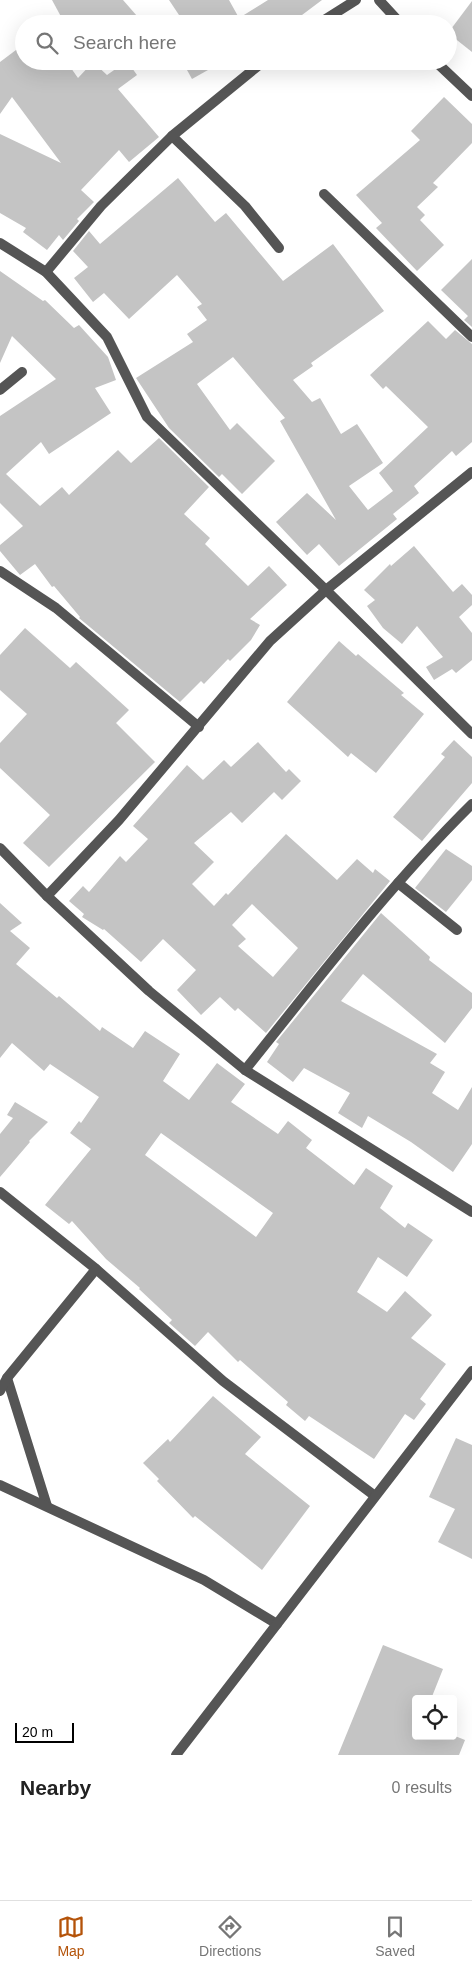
<!DOCTYPE html>
<style>
:root{--surface:#fff;--page:#f2f2f2;--text:#222;--muted:#767676;--line:#e0e0e0;--accent:#b45309}
body{margin:0;font-family:Helvetica,sans-serif;background:var(--page);color:var(--text)}
.controls{position:absolute;right:15px;bottom:15px;display:grid;overflow:hidden;border-radius:5px;box-shadow:0 5px 20px #0002}
.controls button{width:45px;height:45px;display:grid;place-items:center;padding:0;border:0;border-bottom:1px solid var(--line);background:var(--surface);color:var(--text);font:25px sans-serif}
.scale{position:absolute;left:15px;bottom:12px;width:59px;box-sizing:border-box;padding-left:5px;border:2px solid #000;border-top:0;font-size:14px;line-height:18px;white-space:nowrap;color:#000;-webkit-text-stroke:4px #fff;paint-order:stroke}
.list{margin:0;padding:0;list-style:none}
h2{display:flex;justify-content:space-between;align-items:center;height:65px;margin:0;padding:0 20px;font-size:21px}
h2 small{font-size:16px;font-weight:400;color:var(--muted)}
.icon{flex:none;width:28px;height:28px;fill:none;stroke:currentColor;stroke-width:2;stroke-linecap:round;stroke-linejoin:round}
.map{position:relative;flex:none;width:472px;height:1755px;overflow:hidden}
.search{position:absolute;background:var(--surface);box-shadow:0 5px 20px #0002;left:15px;right:15px;top:15px;height:55px;display:flex;align-items:center;gap:12px;box-sizing:border-box;padding:0 18px;border-radius:28px;color:var(--muted);font-size:19px}
.sheet{height:145px;background:var(--surface)}
nav{display:flex;justify-content:space-around;align-items:center;box-sizing:border-box;height:70px;border-top:1px solid var(--line);background:var(--surface);font-size:14px;color:var(--muted)}
nav a{display:grid;justify-items:center;gap:2px}
nav .on{color:var(--accent)}
.map>svg:first-child{display:block}
.building{fill:#c4c4c4;fill-rule:evenodd}
.lines{fill:none;stroke-linecap:round;stroke-linejoin:round}
.minor{stroke:#555;stroke-width:10}
.tertiary{stroke:#555;stroke-width:10}
</style>
<div class="map">
<svg width="472" height="1755" viewBox="0 0 472 1755">
<rect width="100%" height="100%" fill="#fff"/>
<g class="building">
<path d="M 52,0 L 123,0 L 144,24 L 65,24 Z"/>
<path d="M 169,0 L 229,0 L 239,18 L 268,0 L 322,0 L 290,24 L 185,24 Z"/>
<path d="M 472,1 L 472,52 L 448,33 Z"/>
<path d="M 24,44 L 24,61 L 66,61 L 78,78 L 93,62 L 107,75 L 127,61 L 137,75 L 118,89 L 159,137 L 129,162 L 119,150 L 81,190 L 94,202 L 77,219 L 79,221 L 63,240 L 59,235 L 47,250 L 23,232 L 26,228 L 0,213 L 0,134 L 61,163 L 12,97 L 0,114 L 0,62 Z"/>
<path d="M 182,61 L 224,61 L 192,79 Z"/>
<path d="M 444,97 L 472,124 L 472,143 L 433,183 L 438,187 L 417,207 L 425,215 L 420,220 L 444,245 L 417,271 L 376,228 L 382,223 L 356,195 L 420,140 L 411,131 Z"/>
<path d="M 178,178 L 215,222 L 226,213 L 283,281 L 333,244 L 384,311 L 311,363 L 313,366 L 293,380 L 312,402 L 320,398 L 341,434 L 357,424 L 383,463 L 349,486 L 368,510 L 393,491 L 379,473 L 428,427 L 386,386 L 383,389 L 370,375 L 428,321 L 446,339 L 455,330 L 472,344 L 472,442 L 456,456 L 452,451 L 414,486 L 419,493 L 393,514 L 397,519 L 339,566 L 319,544 L 307,555 L 276,522 L 307,493 L 336,520 L 280,421 L 285,418 L 233,357 L 197,384 L 230,430 L 237,423 L 275,461 L 242,494 L 222,474 L 219,477 L 169,428 L 136,378 L 193,342 L 187,334 L 207,320 L 197,307 L 202,304 L 177,275 L 129,319 L 104,293 L 93,302 L 74,278 L 88,267 L 73,251 L 89,231 L 100,244 Z"/>
<path d="M 472,259 L 472,327 L 464,320 L 468,316 L 441,290 Z"/>
<path d="M 0,271 L 43,301 L 45,300 L 74,328 L 79,325 L 108,357 L 116,380 L 95,388 L 111,413 L 49,454 L 41,442 L 6,474 L 40,506 L 62,487 L 69,495 L 118,450 L 131,463 L 159,438 L 209,487 L 184,514 L 210,538 L 205,544 L 248,586 L 269,566 L 287,585 L 250,619 L 260,625 L 251,640 L 230,661 L 228,659 L 204,684 L 201,681 L 180,702 L 79,618 L 80,617 L 54,586 L 52,587 L 35,564 L 20,575 L 0,551 L 0,545 L 23,526 L 0,503 L 0,416 L 56,379 L 12,336 L 0,363 Z"/>
<path d="M 414,546 L 453,592 L 462,584 L 472,595 L 472,605 L 459,617 L 472,633 L 472,660 L 456,673 L 452,669 L 434,680 L 426,667 L 443,657 L 417,626 L 402,644 L 383,628 L 367,606 L 375,600 L 364,590 L 390,564 L 391,566 Z"/>
<path d="M 25,628 L 70,668 L 76,662 L 129,710 L 116,723 L 155,762 L 49,867 L 23,843 L 50,815 L 0,768 L 0,743 L 27,714 L 0,690 L 0,655 Z"/>
<path d="M 339,641 L 356,656 L 358,654 L 404,693 L 401,695 L 424,714 L 376,773 L 351,753 L 348,757 L 287,702 Z"/>
<path d="M 454,740 L 472,757 L 472,783 L 422,841 L 393,817 L 445,757 L 441,754 Z"/>
<path d="M 258,742 L 286,772 L 289,769 L 301,781 L 282,800 L 274,792 L 242,823 L 231,812 L 194,843 L 214,862 L 192,884 L 214,906 L 226,893 L 228,895 L 286,834 L 337,880 L 357,859 L 373,873 L 375,869 L 390,881 L 266,1033 L 238,1008 L 235,1011 L 220,997 L 201,1015 L 177,990 L 196,970 L 163,939 L 141,962 L 104,929 L 103,930 L 82,917 L 84,914 L 69,901 L 83,886 L 89,892 L 120,856 L 126,862 L 148,839 L 133,826 L 187,765 L 203,780 L 224,760 L 231,767 ZM 252,904 L 298,948 L 273,977 L 238,946 L 246,939 L 232,925 Z"/>
<path d="M 446,849 L 472,866 L 472,880 L 446,912 L 415,888 Z"/>
<path d="M 0,903 L 22,923 L 10,931 L 30,948 L 16,964 L 57,998 L 59,996 L 100,1031 L 102,1027 L 133,1048 L 145,1031 L 180,1054 L 163,1081 L 189,1100 L 217,1063 L 245,1084 L 231,1102 L 278,1134 L 288,1121 L 312,1140 L 306,1148 L 354,1185 L 366,1168 L 393,1186 L 380,1208 L 405,1228 L 408,1223 L 433,1240 L 407,1277 L 378,1257 L 357,1292 L 387,1312 L 405,1291 L 432,1315 L 411,1338 L 446,1364 L 420,1399 L 426,1404 L 414,1420 L 405,1414 L 374,1459 L 309,1416 L 305,1421 L 286,1405 L 288,1402 L 240,1360 L 238,1362 L 208,1332 L 195,1346 L 169,1323 L 172,1320 L 139,1289 L 140,1288 L 106,1259 L 72,1221 L 69,1224 L 45,1205 L 91,1149 L 70,1133 L 79,1121 L 81,1123 L 99,1097 L 50,1064 L 44,1071 L 12,1043 L 0,1058 ZM 161,1133 L 273,1213 L 256,1237 L 145,1155 Z"/>
<path d="M 381,913 L 430,957 L 429,960 L 472,993 L 472,1008 L 445,1043 L 363,974 L 341,1001 L 437,1054 L 430,1063 L 445,1072 L 432,1093 L 458,1110 L 472,1087 L 472,1144 L 453,1172 L 411,1142 L 368,1116 L 362,1128 L 338,1113 L 350,1093 L 304,1068 L 293,1082 L 267,1062 L 279,1044 L 276,1042 Z"/>
<path d="M 15,1102 L 48,1122 L 29,1141 L 30,1142 L 0,1177 L 0,1134 L 13,1118 L 7,1115 Z"/>
<path d="M 213,1396 L 261,1437 L 245,1454 L 310,1506 L 262,1570 L 195,1516 L 193,1518 L 157,1481 L 159,1479 L 143,1463 L 168,1439 L 170,1442 Z"/>
<path d="M 456,1438 L 472,1445 L 472,1559 L 438,1542 L 455,1509 L 429,1497 Z"/>
<path d="M 383,1645 L 443,1669 L 431,1699 L 416,1699 L 416,1736 L 455,1736 L 465,1740 L 459,1755 L 338,1755 Z"/>
</g>
<g class="lines">
<g class="minor">
<path d="M 318,24 L 356,0"/>
<path d="M 172,136 L 245,206 L 279,248"/>
<path d="M 324,194 L 472,337"/>
<path d="M 0,243 L 46,272 L 107,337 L 147,417 L 326,590 L 472,734"/>
<path d="M 46,272 L 101,206 L 172,136 L 264,61"/>
<path d="M 0,390 L 22,372"/>
<path d="M 0,571 L 56,608 L 199,727"/>
<path d="M 0,848 L 47,896 L 149,991 L 245,1070 L 472,1212"/>
<path d="M 398,883 L 457,930"/>
<path d="M 47,896 L 119,820 L 270,641 L 326,590 L 472,472"/>
<path d="M 245,1070 C 318,979 389,886 472,804"/>
<path d="M 0,1192 L 96,1269 L 223,1381 L 375,1496"/>
<path d="M 7,1378 L 47,1506"/>
<path d="M 0,1391 L 7,1378 L 96,1269"/>
<path d="M 0,1485 L 204,1580 L 277,1624"/>
<path d="M 176,1755 L 472,1371"/>
</g>
<g class="tertiary">
<path d="M 379,0 L 401,24"/>
<path d="M 435,61 L 472,96"/>
</g>
</g>
</svg>
<div class="controls">
<button><svg class="icon" aria-label="locate" viewBox="0 0 24 24"><circle cx="12" cy="12" r="6"/><path d="M12 2v4M12 18v4M2 12h4M18 12h4"/></svg></button>
</div>
<div class="scale">20 m</div>
<div class="search"><svg class="icon" aria-label="search" viewBox="0 0 24 24"><circle cx="10" cy="10" r="6"/><path d="M15 15l6 6"/></svg>Search here</div>
</div>
<section class="sheet">
<h2>Nearby<small>0 results</small></h2>
<ul class="list">
</ul>
</section>
<nav>
<a class="on"><svg class="icon" aria-label="map" viewBox="0 0 24 24"><path d="M3 6l6-2 6 2 6-2v14l-6 2-6-2-6 2zM9 4v14M15 6v14"/></svg>Map</a>
<a><svg class="icon" aria-label="directions" viewBox="0 0 24 24"><path d="M12 3l9 9-9 9-9-9zM9 14v-3h6M13 9l2 2-2 2"/></svg>Directions</a>
<a><svg class="icon" aria-label="saved" viewBox="0 0 24 24"><path d="M7 4h10v16l-5-4-5 4z"/></svg>Saved</a>
</nav>
